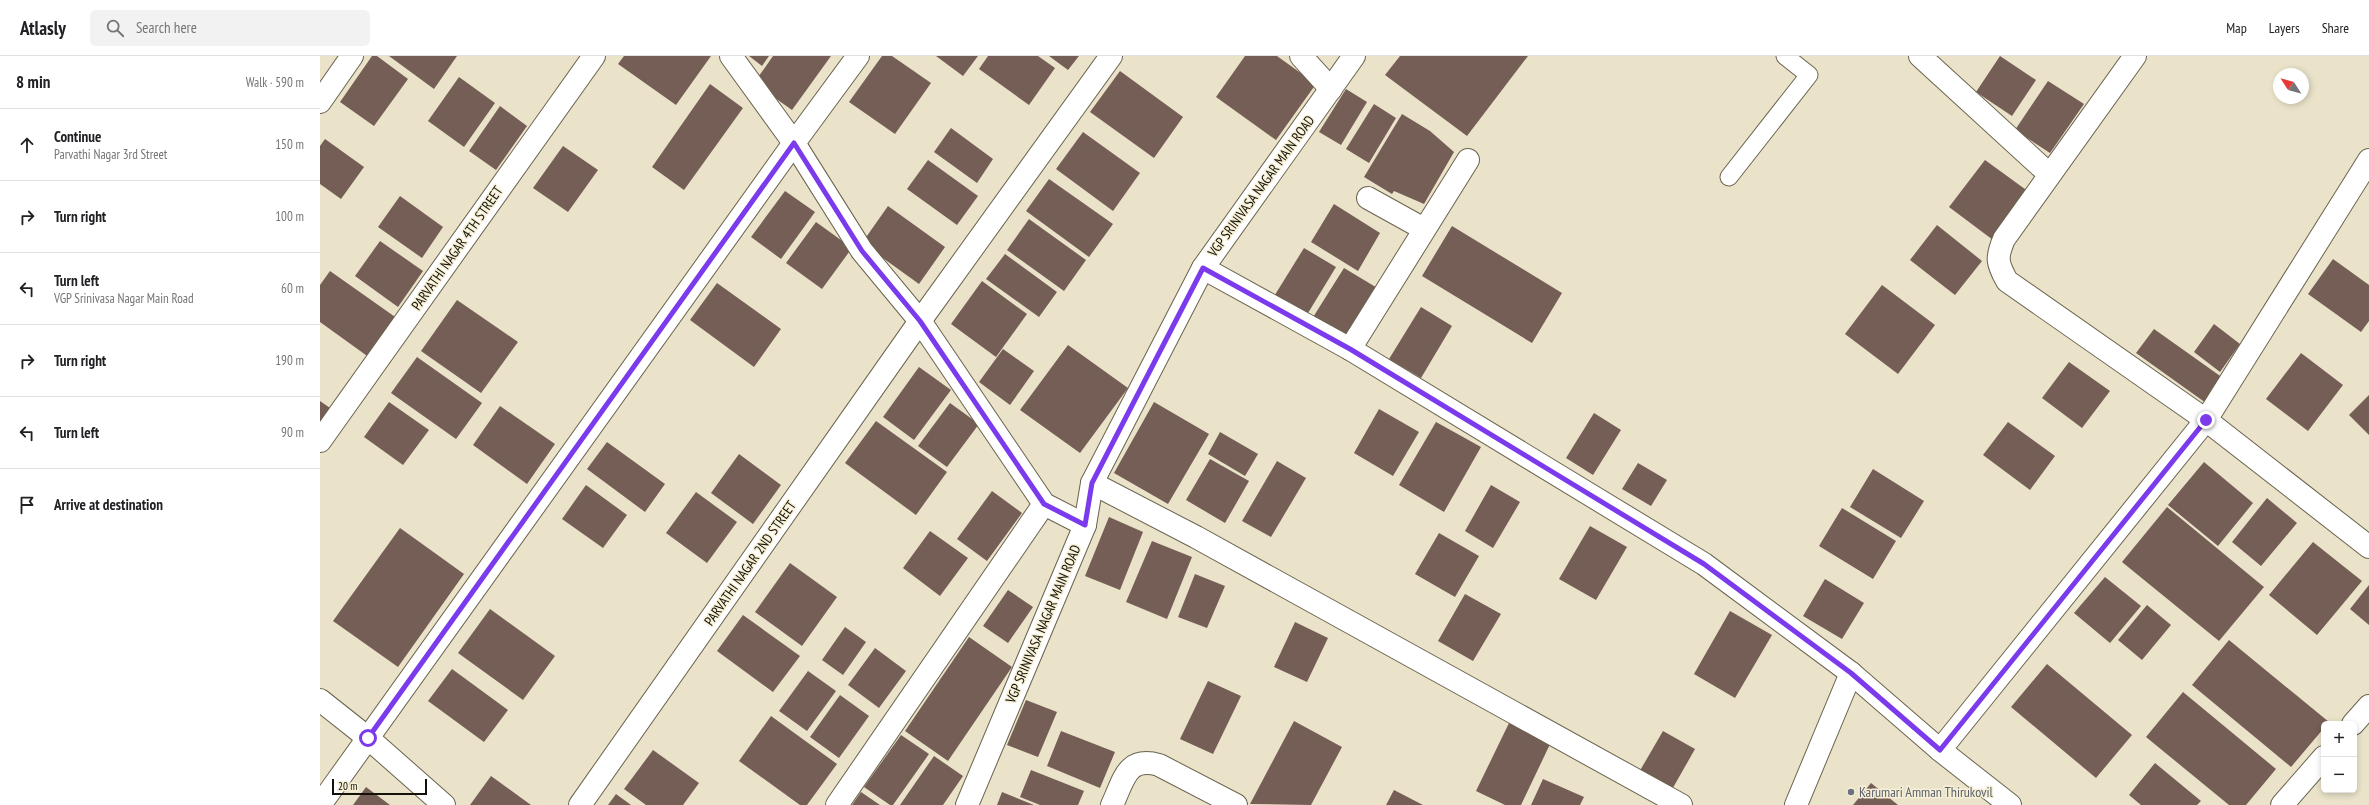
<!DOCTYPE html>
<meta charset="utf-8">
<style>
:root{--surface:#fff;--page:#f2f2f2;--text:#202124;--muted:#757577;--line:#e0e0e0}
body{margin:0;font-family:"PT Sans Narrow",sans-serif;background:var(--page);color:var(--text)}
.controls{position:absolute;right:12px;bottom:12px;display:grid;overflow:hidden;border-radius:6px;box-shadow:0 2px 6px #0003}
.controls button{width:36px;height:36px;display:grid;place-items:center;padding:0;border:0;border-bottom:1px solid var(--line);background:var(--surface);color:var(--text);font:20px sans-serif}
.compass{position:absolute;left:1953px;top:12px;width:36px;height:36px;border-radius:50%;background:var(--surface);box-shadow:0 2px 6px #0003;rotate:306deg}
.scale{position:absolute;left:12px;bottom:10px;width:95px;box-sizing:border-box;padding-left:4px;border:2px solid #131108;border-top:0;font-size:11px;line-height:14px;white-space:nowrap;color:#131108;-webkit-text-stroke:3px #f7f0d7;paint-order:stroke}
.stop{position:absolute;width:12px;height:12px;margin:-9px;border:3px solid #7c3aed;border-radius:50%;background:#fff}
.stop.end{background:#7c3aed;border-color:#fff;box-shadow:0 1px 4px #0008}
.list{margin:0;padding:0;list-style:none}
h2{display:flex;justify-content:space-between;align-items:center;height:52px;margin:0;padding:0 16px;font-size:17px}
h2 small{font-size:13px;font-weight:400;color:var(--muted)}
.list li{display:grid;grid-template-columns:26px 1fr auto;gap:12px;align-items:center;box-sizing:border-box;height:72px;padding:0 16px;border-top:1px solid var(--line)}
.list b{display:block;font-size:15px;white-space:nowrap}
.list p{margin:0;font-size:13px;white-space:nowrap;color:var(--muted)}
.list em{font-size:13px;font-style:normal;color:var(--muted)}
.icon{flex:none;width:22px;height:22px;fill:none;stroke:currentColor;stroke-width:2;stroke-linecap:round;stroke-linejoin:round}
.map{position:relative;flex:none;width:2049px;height:749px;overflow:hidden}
header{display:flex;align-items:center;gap:24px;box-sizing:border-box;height:56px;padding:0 20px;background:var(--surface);border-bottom:1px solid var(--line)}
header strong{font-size:19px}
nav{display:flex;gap:22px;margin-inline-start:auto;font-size:14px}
.search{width:280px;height:36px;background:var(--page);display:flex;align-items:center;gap:10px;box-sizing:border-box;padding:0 14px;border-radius:6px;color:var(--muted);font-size:15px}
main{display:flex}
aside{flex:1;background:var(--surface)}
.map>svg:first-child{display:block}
.building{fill:#755e55}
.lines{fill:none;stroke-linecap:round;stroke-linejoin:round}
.lane-casing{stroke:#6a634e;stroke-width:19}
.street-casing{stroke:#6a634e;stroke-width:24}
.lane{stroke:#fff;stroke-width:17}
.street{stroke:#fff;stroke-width:22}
.route{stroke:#7c3aed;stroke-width:5}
.worship-dot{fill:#6b7280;stroke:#f7f0d7;stroke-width:1.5}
.labels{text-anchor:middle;stroke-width:3;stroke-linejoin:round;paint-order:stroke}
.street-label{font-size:14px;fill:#131108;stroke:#f7f0d7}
.worship-label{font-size:14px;fill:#5b616d;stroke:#f7f0d7;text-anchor:start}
</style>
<header>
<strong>Atlasly</strong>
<div class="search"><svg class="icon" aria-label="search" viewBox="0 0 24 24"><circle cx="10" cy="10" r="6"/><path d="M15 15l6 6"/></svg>Search here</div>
<nav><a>Map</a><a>Layers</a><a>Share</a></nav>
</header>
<main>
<aside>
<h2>8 min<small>Walk · 590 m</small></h2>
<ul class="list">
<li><svg class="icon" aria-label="ahead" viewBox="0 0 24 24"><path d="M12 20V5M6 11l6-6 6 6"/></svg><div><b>Continue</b><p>Parvathi Nagar 3rd Street</p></div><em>150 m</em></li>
<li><svg class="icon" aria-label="right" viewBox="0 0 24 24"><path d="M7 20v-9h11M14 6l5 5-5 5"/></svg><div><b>Turn right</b></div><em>100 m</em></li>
<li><svg class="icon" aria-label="left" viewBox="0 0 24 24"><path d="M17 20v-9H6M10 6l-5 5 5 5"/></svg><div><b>Turn left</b><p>VGP Srinivasa Nagar Main Road</p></div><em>60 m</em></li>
<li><svg class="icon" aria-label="right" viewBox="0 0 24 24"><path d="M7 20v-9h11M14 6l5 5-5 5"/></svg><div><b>Turn right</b></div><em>190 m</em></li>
<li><svg class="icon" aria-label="left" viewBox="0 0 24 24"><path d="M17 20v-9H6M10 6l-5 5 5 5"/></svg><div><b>Turn left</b></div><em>90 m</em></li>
<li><svg class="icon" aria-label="arrive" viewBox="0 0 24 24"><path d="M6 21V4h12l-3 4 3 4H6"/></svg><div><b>Arrive at destination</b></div></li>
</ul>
</aside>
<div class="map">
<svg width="2049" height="749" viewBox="0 0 2049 749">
<rect width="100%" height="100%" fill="#eae3ca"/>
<g class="building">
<path d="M 52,0 L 57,0 L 88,23 L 54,70 L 20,46 Z"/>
<path d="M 69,0 L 137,0 L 114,33 Z"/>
<path d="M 304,0 L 391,0 L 356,49 L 298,8 Z"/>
<path d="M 429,0 L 449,0 L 442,10 Z"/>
<path d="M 453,0 L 511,0 L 472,54 L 434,27 Z"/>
<path d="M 562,0 L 572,0 L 611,27 L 575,78 L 529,46 Z"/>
<path d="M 616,0 L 658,0 L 643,20 Z"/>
<path d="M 668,0 L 718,0 L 735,12 L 709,49 L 659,13 Z"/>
<path d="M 729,0 L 759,0 L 748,14 Z"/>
<path d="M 925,0 L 957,0 L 996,28 L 956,84 L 896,41 Z"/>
<path d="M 1080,0 L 1208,0 L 1147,80 L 1065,19 Z"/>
<path d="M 1680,0 L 1716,24 L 1692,60 L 1656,36 Z"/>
<path d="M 800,15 L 863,61 L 834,102 L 770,56 Z"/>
<path d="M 139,21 L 175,47 L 144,91 L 108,65 Z"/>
<path d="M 1728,25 L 1764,48 L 1730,97 L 1695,74 Z"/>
<path d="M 390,28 L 423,52 L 364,134 L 332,111 Z"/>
<path d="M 1026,33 L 1047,46 L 1021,89 L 999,76 Z"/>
<path d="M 1054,48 L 1076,62 L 1049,107 L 1026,93 Z"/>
<path d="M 180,50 L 207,70 L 176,114 L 149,95 Z"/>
<path d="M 1082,58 L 1110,75 L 1134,96 L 1104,148 L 1074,135 L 1072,138 L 1044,121 Z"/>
<path d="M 631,72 L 673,103 L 657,127 L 614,96 Z"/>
<path d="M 763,76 L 820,117 L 793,155 L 736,113 Z"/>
<path d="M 5,83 L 44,111 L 21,143 L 0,128 L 0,90 Z"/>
<path d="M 243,90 L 278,114 L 248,156 L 213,132 Z"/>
<path d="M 608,104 L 658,140 L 637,169 L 587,133 Z"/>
<path d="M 1665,104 L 1709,136 L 1673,184 L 1629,151 Z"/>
<path d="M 729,123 L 793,168 L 769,201 L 706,155 Z"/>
<path d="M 465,135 L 495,156 L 461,203 L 431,181 Z"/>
<path d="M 80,140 L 123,171 L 102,202 L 58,171 Z"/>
<path d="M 1014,148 L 1060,177 L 1038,215 L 991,186 Z"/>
<path d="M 568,150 L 625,191 L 599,228 L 542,187 Z"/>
<path d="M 709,163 L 766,204 L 744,235 L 687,194 Z"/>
<path d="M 496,166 L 532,192 L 502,233 L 466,207 Z"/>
<path d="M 1617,169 L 1662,205 L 1635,239 L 1590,204 Z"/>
<path d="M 1132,170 L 1242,237 L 1212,287 L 1102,220 Z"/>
<path d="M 60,185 L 103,215 L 78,251 L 35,220 Z"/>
<path d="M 984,192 L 1016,211 L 985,262 L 953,242 Z"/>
<path d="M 685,198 L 737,236 L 719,261 L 666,223 Z"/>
<path d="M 2013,203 L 2049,229 L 2049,265 L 2041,276 L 1988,238 Z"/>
<path d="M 1024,212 L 1059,233 L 1025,287 L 990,266 Z"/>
<path d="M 10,215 L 78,263 L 50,302 L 0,266 L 0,229 Z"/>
<path d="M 662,225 L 707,258 L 676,301 L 631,268 Z"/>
<path d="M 397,227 L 461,273 L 434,311 L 370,264 Z"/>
<path d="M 1562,229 L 1615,269 L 1578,318 L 1525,278 Z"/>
<path d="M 137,244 L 198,286 L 161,337 L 101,295 Z"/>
<path d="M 1101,251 L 1132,270 L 1101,322 L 1069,303 Z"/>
<path d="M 1894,268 L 1920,288 L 1900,316 L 1874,296 Z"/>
<path d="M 1834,273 L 1903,322 L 1886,347 L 1816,297 Z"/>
<path d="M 748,289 L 808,332 L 760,397 L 700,354 Z"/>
<path d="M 683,293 L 714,315 L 690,349 L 659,326 Z"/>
<path d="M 1981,297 L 2023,329 L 1988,375 L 1946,343 Z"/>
<path d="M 97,301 L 162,347 L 136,383 L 71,337 Z"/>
<path d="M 1749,306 L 1790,335 L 1762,372 L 1722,342 Z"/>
<path d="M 599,311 L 631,334 L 594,384 L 563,361 Z"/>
<path d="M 2049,339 L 2049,379 L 2029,359 Z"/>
<path d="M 0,345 L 13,354 L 0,372 Z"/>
<path d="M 69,346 L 109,374 L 83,409 L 44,381 Z"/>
<path d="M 834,346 L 889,378 L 848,448 L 794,417 Z"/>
<path d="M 630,347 L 659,368 L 627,411 L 598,390 Z"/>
<path d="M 180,350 L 235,388 L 207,428 L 153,389 Z"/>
<path d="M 1059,353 L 1099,376 L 1073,420 L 1034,397 Z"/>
<path d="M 1274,357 L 1301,374 L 1273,419 L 1246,402 Z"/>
<path d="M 556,365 L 627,416 L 596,459 L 525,407 Z"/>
<path d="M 1116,366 L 1161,391 L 1124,456 L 1079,429 Z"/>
<path d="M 1688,366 L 1735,400 L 1710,434 L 1663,399 Z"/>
<path d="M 900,376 L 938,398 L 925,420 L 888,398 Z"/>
<path d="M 287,386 L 345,428 L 325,456 L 267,413 Z"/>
<path d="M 419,398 L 461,429 L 433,468 L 391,437 Z"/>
<path d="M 890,403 L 929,425 L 905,467 L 866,444 Z"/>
<path d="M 957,405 L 986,422 L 951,481 L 922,465 Z"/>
<path d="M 1884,406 L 1933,447 L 1898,490 L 1848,449 Z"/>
<path d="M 1318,407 L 1347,424 L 1331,450 L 1302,433 Z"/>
<path d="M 1553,413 L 1604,445 L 1581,482 L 1530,451 Z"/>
<path d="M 266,429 L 307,459 L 283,492 L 242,463 Z"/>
<path d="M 1171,429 L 1200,446 L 1173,492 L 1145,475 Z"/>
<path d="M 672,435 L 702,457 L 667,505 L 637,483 Z"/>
<path d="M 376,436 L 417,466 L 387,507 L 346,477 Z"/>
<path d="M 1947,442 L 1977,467 L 1941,510 L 1912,486 Z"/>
<path d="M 1847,451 L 1944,531 L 1899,585 L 1802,506 Z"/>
<path d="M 1522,452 L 1576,485 L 1553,523 L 1499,490 Z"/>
<path d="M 789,461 L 823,476 L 800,534 L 765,520 Z"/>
<path d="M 1270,470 L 1307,491 L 1276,544 L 1239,523 Z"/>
<path d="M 80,472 L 144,518 L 78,611 L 13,565 Z"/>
<path d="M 610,475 L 648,502 L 620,540 L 583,512 Z"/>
<path d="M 1119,477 L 1159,500 L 1135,541 L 1095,518 Z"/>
<path d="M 832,485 L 872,501 L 847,563 L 806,546 Z"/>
<path d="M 1993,486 L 2042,525 L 1997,579 L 1949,539 Z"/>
<path d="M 470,507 L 517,541 L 482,590 L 435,556 Z"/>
<path d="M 875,518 L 905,530 L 887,572 L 858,561 Z"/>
<path d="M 1785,521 L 1821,550 L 1790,587 L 1754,557 Z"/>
<path d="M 1505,523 L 1544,547 L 1522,583 L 1483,560 Z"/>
<path d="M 2049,529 L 2049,569 L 2030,553 Z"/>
<path d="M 688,534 L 713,551 L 688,587 L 663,570 Z"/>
<path d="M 1145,538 L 1181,558 L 1153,605 L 1118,585 Z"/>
<path d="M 1827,549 L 1851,569 L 1822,604 L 1798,584 Z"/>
<path d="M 170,553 L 235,600 L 203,644 L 138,597 Z"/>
<path d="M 1410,555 L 1452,579 L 1415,642 L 1374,618 Z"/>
<path d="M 423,559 L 480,600 L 453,636 L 397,595 Z"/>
<path d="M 975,566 L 1008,582 L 987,626 L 954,611 Z"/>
<path d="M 525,571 L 546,586 L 523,619 L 502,604 Z"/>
<path d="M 649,581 L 692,611 L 628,705 L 585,675 Z"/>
<path d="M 1909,584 L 2009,666 L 2004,668 L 2004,672 L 1971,711 L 1872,629 Z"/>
<path d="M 555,592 L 586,615 L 559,652 L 528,629 Z"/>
<path d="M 1727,608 L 1812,679 L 1776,722 L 1691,651 Z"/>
<path d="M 132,613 L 188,654 L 164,686 L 108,645 Z"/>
<path d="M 488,615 L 516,635 L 487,675 L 459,655 Z"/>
<path d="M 888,625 L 921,640 L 893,698 L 860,683 Z"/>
<path d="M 1863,636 L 1956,713 L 1926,749 L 1909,749 L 1826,681 Z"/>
<path d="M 520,639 L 549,660 L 519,702 L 490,681 Z"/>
<path d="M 706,644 L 737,656 L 718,701 L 687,689 Z"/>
<path d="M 451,660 L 517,708 L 487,749 L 480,749 L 419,705 Z"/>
<path d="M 974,665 L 1022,691 L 991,749 L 930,748 Z"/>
<path d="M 1190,665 L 1232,684 L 1201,749 L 1185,749 L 1156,735 Z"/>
<path d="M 741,675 L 795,696 L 780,732 L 727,710 Z"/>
<path d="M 1343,675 L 1375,693 L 1350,737 L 1318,718 Z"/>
<path d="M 581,679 L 609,698 L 573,749 L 570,749 L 544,731 Z"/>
<path d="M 333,694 L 379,727 L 363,749 L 326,749 L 304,733 Z"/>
<path d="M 614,700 L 643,720 L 623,749 L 580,749 Z"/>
<path d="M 1835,707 L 1881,745 L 1877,749 L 1821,749 L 1809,739 Z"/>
<path d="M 711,714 L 764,735 L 758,749 L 720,749 L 700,741 Z"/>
<path d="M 171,720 L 211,749 L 150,749 Z"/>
<path d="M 1223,723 L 1264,741 L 1260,749 L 1211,749 Z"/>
<path d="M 1551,727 L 1578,749 L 1533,749 Z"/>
<path d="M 46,731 L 70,749 L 33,749 Z"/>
<path d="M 1074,734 L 1103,749 L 1066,749 Z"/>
<path d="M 541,736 L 560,749 L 532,749 Z"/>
<path d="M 682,736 L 714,749 L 677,749 Z"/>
<path d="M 296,738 L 311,749 L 288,749 Z"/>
</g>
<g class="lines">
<g class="lane-casing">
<path id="lane" d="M 1409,121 L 1489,19 L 1465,0"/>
</g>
<g class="street-casing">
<g id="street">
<path d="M 411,0 L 474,87 L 542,195 L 600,265 L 724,448 L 765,469"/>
<path d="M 981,0 L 1011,33"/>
<path d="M 1600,0 L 1729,118"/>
<path d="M 1815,0 L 1684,183 C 1676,202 1677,207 1687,225 L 1886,364 L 2049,104"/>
<path d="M 0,46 L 32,0"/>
<path d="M 1048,142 L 1104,173"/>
<path d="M 883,212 L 1030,293 L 1384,508 L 1531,617"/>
<path d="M 1030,293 L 1148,104"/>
<path d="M 0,385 L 274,0"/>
<path d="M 772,427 L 876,481 L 1361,749"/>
<path d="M 0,644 L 48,682 L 124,749"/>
<path d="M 2033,668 L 2049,650"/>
<path d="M 1620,694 L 1886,364 L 2049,491"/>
<path d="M 0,749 L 474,87 L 538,0"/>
<path d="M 260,749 L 600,265 L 791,0"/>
<path d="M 517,749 L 724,448"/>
<path d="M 647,749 L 765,469 L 772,427 L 883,212 L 1034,0"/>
<path d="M 792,749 C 804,724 806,700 839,709 L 916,749"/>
<path d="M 1476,749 L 1531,617 L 1620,694 L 1690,749"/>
<path d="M 1962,749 L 2004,701"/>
</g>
</g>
<use href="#lane" class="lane"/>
<use href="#street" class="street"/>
</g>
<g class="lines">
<path class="route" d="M 48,682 L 474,87 L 542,195 L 600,265 L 724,448 L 765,469 L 772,427 L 883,212 L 1030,293 L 1384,508 L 1531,617 L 1620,694 L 1886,364"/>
</g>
<circle class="worship-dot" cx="1531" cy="736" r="4"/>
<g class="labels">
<g class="street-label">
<text transform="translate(941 130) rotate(-54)" y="5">VGP SRINIVASA NAGAR MAIN ROAD</text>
<text transform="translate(137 192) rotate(-55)" y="5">PARVATHI NAGAR 4TH STREET</text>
<text transform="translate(430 507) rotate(-55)" y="5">PARVATHI NAGAR 2ND STREET</text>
<text transform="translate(723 568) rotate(-67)" y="5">VGP SRINIVASA NAGAR MAIN ROAD</text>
</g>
<g class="worship-label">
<text x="1539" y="741">Karumari Amman Thirukovil</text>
</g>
</g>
</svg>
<div class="controls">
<button>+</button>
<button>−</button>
</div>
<svg class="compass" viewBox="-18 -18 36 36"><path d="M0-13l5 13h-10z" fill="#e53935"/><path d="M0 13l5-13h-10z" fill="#757577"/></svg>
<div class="scale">20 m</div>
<div class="stop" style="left:48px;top:682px"></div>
<div class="stop end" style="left:1886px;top:364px"></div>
</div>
</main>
